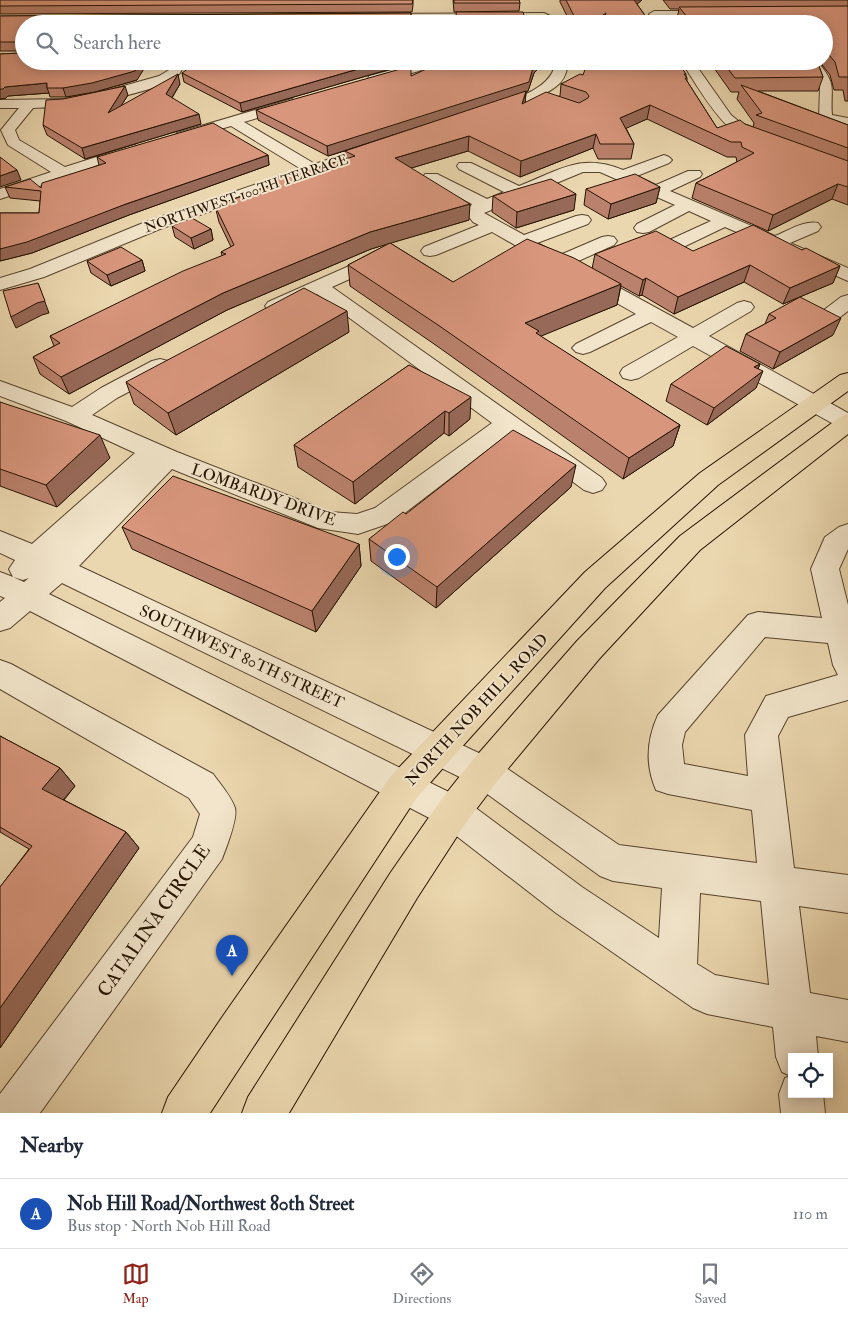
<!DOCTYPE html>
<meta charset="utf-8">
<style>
:root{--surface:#fff;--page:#f6f6f7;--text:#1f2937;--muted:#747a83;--line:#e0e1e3;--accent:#8f2418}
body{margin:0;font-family:"IM FELL Double Pica",serif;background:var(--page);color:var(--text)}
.controls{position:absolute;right:15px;bottom:15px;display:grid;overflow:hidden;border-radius:0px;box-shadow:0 2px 12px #0003}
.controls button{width:45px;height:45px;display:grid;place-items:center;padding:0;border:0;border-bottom:1px solid var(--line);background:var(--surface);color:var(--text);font:25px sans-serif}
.you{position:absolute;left:396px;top:556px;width:18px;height:18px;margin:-12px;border:4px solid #fff;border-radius:50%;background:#1a73e8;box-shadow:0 0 0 8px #1a73e833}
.badge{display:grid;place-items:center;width:32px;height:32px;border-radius:50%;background:var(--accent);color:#fff;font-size:16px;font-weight:700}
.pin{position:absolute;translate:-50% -41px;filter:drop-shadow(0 1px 2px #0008)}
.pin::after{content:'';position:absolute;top:26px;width:18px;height:15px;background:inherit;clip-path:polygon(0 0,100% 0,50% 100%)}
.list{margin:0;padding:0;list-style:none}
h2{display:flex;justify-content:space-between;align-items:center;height:65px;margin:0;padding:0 20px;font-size:21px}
h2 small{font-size:16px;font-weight:400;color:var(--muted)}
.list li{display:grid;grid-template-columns:32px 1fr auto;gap:15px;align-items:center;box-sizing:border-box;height:70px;padding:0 20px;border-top:1px solid var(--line)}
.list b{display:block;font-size:19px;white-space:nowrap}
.list p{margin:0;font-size:16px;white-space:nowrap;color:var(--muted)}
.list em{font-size:16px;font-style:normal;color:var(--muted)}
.icon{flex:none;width:28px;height:28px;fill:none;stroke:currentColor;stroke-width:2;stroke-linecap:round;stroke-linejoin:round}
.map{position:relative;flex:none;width:848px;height:1113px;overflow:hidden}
.search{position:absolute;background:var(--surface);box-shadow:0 2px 12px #0003;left:15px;right:15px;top:15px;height:55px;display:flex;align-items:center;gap:12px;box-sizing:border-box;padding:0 18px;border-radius:28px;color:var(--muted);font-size:19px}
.sheet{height:135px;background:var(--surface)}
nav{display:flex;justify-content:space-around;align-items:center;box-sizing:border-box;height:70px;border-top:1px solid var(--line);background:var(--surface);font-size:14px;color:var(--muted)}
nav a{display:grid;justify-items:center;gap:2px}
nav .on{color:var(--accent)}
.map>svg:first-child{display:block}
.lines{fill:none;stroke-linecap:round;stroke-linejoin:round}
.minor-casing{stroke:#56432c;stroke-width:2}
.major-casing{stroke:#251200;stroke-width:2}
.minor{fill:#f2e5cb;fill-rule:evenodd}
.major{fill:#ebd7af;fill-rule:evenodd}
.wall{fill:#ba816c;stroke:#251200}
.shaded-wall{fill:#976958;stroke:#251200}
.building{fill:#d8967d;stroke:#251200}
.labels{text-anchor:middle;stroke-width:4;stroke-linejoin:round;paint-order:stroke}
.far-street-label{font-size:14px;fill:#251200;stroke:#f2e5cb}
.street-label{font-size:16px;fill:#251200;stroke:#f2e5cb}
.near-street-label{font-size:19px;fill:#251200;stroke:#f2e5cb}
</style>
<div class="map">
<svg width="848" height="1113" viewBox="0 0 848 1113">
<rect width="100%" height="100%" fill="#ebd7af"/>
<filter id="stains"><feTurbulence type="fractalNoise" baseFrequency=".004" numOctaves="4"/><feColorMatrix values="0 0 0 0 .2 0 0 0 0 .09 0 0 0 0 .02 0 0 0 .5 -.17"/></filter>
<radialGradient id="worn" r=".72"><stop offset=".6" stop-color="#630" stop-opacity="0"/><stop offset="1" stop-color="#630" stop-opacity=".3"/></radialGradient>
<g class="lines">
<g class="minor-casing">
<g id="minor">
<path d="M 654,11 L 715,11 L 720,14 L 715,17 L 650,16 L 649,14 Z"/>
<path d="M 544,13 L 550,16 L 548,18 L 373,20 L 367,17 L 373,14 Z"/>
<path d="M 173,61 L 185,61 C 183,66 182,72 178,75 C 162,91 92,103 68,107 C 57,108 45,107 33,108 L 15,130 L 19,140 L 65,167 L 134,145 L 139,147 L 142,150 L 139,153 L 0,199 L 0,189 L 51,172 L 8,145 L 1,130 L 19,108 L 0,108 L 0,100 L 66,99 L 95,94 L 159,76 L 169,70 Z"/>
<path d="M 418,61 L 434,61 L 419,71 L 379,82 L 374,83 L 368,79 L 369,76 L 411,65 Z"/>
<path d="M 556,61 L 568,61 C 567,70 566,76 560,83 C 548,95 500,118 484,114 L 482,111 L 484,108 C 509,100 552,92 556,61 Z"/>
<path d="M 681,61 L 693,61 L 731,115 L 751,131 L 769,137 L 771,140 L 769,143 C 732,152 698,86 681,61 Z"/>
<path d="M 804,61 L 817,61 C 838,86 830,87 832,115 L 848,118 L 848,126 L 821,121 L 819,118 L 820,87 L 814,74 Z"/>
<path d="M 292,99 L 299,103 L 297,106 L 244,122 L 315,164 L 382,141 L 387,143 L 390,146 L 387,149 L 160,229 L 44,277 L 0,290 L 0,278 L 30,269 L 148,221 L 301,169 L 231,126 L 182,140 L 177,139 L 175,136 L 177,133 Z"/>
<path d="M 664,155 L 669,157 L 672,160 L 669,163 L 637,176 L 656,185 L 688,171 L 700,171 L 702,174 L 700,177 L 670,191 L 775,236 C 788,231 804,220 818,223 L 821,227 L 818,231 L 790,243 L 848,268 L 848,281 L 725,227 L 677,250 L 671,251 L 665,250 L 662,246 L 665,242 L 711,221 L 689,211 L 649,232 L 643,233 L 637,232 L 634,228 L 637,224 L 675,205 L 600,172 L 583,172 L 484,213 L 524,235 L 576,216 L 582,215 L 588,216 L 591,220 L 588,224 L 537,243 L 560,255 L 602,237 L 608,236 L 614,237 L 617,241 L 614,245 L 574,263 L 693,328 L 737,303 L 744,301 L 751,303 L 754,307 L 751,311 L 709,336 L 848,413 L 848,429 L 839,427 L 693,346 L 639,378 L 631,380 L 623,378 L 620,373 L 623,368 L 678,337 L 651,322 L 590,352 L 583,354 L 576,352 L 572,348 L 576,344 L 636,314 L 492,232 L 436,255 L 430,256 L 424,255 L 421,251 L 424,247 L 479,225 L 473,222 L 466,213 L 472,204 L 425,180 L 423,177 L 425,174 L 437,174 L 487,199 L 504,192 L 459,169 L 457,166 L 459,163 L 471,163 L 519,186 C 558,171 581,152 623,170 Z"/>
<path d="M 376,254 L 383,256 L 385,260 L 383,264 L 332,287 L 602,478 L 606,484 L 602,490 L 593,493 L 584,490 L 508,434 L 393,522 L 358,534 L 318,528 L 172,469 L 79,566 L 496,761 L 619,845 L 757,863 L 752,810 L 668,794 L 656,790 C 645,765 647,739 658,715 L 748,615 L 758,612 L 822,618 L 811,569 L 825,537 L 839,527 L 848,524 L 848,549 L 839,569 L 848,605 L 848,700 L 788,717 L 778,736 L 794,868 L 848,875 L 848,913 L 799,906 L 810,993 L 848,1000 L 848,1042 L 816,1036 L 818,1057 L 792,1057 L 792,1094 L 823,1094 L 825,1113 L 781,1113 L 779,1094 L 785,1078 L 791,1076 L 782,1072 L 776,1057 L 773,1027 L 707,1014 L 693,1008 L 556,913 L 441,824 L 30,611 L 10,628 L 0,631 L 0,602 L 5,598 L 0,596 L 0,572 L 13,577 L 9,569 L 15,560 L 0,553 L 0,531 L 32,544 L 135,453 L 66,421 L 0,396 L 0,381 L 72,407 L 101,388 L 152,361 L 160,359 L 168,361 L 171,366 L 168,371 L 117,398 L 92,415 L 177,452 L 330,512 L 357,514 L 375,508 L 492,423 L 317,294 L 275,312 L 268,310 L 265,306 L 268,302 ZM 13,577 L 23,580 L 29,578 L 24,582 ZM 62,583 L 472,783 L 600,876 L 613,881 L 662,888 L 659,938 L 582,887 L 465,800 L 49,594 ZM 765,637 L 828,643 L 833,665 L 838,675 L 766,696 L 745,735 L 748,776 L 684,764 L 682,745 L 685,732 ZM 700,893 L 761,901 L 769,985 L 715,975 L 697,964 Z"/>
<path d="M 848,295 L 848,311 C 837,319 830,328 816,324 L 813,320 L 816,316 L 841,297 Z"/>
<path d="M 0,660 L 11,664 L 213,774 C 221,785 231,796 235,808 C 238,819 226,848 222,859 L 40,1113 L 0,1113 L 0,1094 L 193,837 L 200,814 L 189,798 L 0,689 Z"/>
</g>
</g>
<g class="major-casing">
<g id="major">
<path d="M 848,373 L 848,391 L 718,485 L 605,588 L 450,760 L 415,800 L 210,1113 L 162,1113 L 168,1097 L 225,1013 L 391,776 L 585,572 L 700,473 L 840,375 Z"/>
<path d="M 848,414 L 848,434 L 700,550 L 599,659 L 496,783 L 465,824 L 417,898 L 289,1113 L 242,1113 L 248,1097 L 391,872 L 441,800 L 472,761 L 577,641 L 680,536 L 840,417 Z"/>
</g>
</g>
<use href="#minor" class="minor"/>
<use href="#major" class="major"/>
</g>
<g class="wall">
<path d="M 0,0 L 413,0 L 413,5 L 412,12 L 0,14 Z"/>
<path d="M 453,0 L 519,0 L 520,3 L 519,11 L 454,12 Z"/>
<path d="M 560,0 L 642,0 L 637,4 L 651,24 L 571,24 L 560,2 Z"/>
<path d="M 663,0 L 848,0 L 848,101 L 845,101 L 843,90 L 834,90 L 830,75 L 819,61 L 824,61 L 824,24 L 680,24 L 677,19 L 679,9 L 670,9 Z"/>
<path d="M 411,13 L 411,24 L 24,24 L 137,80 L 95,92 L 66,97 L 50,97 L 49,93 L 8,96 L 6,98 L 0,99 L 0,54 L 22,53 L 22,51 L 0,51 L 0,16 Z"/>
<path d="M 538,61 L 537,70 L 534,73 L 528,91 L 526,92 L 525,103 L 560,96 L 561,84 L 583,75 L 686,74 L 686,76 L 687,78 L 687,81 L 717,128 L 745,124 L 753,127 L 754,123 L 737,99 L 739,92 L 731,92 L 709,61 L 817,61 L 823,77 L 818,91 L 758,91 L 848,125 L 848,205 L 832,199 L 768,231 L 692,198 L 696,183 L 737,162 L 736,157 L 727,157 L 647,119 L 626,128 L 634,144 L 631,159 L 598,159 L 593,148 L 520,177 L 468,151 L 411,168 L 469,220 L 390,243 L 453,282 L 592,269 L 595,254 L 802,250 L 840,266 L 833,283 L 783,304 L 744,282 L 674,314 L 642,295 L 639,296 L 621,286 L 617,305 L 540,336 L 680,425 L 673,446 L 623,479 L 437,346 L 350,286 L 348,265 L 390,243 L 371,249 L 227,310 L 69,394 L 40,374 L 33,357 L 54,346 L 50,336 L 222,256 L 221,252 L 231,247 L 219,222 L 215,206 L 273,184 L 273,180 L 304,172 L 346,159 L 345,151 L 328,156 L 258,120 L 256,110 L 411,76 Z"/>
<path d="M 411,63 L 242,112 L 184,82 L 182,73 Z"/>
<path d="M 180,84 L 172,98 L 201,124 L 85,159 L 47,135 L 43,125 L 128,95 L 121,106 Z"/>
<path d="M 268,155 L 269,165 L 129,215 L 32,253 L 0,261 L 0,213 L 39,213 L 40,201 L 10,198 L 5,187 L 41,188 L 99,165 L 97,157 Z"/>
<path d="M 660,187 L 656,203 L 608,219 L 584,205 L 586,189 Z"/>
<path d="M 493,196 L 574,210 L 516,228 L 492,212 Z"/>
<path d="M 172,226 L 211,229 L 213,240 L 194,249 L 175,237 Z"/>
<path d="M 142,260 L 145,271 L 111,286 L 91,273 L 87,261 Z"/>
<path d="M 769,314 L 833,335 L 773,369 L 740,351 L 746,334 L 765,324 Z"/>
<path d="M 349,332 L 176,435 L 134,404 L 126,382 Z"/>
<path d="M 760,364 L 758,369 L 756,388 L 707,425 L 666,401 L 671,384 Z"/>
<path d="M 409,365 L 470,419 L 449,436 L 444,433 L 355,504 L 298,467 L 294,445 Z"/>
<path d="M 0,402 L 110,458 L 57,507 L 0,486 Z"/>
<path d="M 571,487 L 436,608 L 371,561 L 369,539 L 406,514 Z"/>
<path d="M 122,527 L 359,544 L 361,566 L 316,632 L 132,549 Z"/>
<path d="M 0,736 L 60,768 L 75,786 L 64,800 L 126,832 L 139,848 L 0,1048 L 0,887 L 29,849 L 0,832 Z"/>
</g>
<g class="shaded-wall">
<path d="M 631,0 L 642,0 L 630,9 Z"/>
<path d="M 606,13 L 605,24 L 590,24 Z"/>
<path d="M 141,61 L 149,61 L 137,80 L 95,92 L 66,97 L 63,88 Z"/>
<path d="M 386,61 L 411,61 L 411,63 L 242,112 L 240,103 Z"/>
<path d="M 538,61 L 537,70 L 534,73 L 528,91 L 526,92 L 525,105 L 522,104 L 526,92 L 328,156 L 327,146 L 534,64 Z"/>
<path d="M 178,74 L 180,84 L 168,104 L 166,94 Z"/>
<path d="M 47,83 L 47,88 L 49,93 L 8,96 L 6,98 L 0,99 L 0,89 L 5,87 Z"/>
<path d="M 125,86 L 128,95 L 110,123 L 108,113 Z"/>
<path d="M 650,105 L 647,119 L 618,132 L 620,118 Z"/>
<path d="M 199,114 L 201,124 L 85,159 L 82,148 Z"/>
<path d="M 596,134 L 593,148 L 520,177 L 521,161 Z"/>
<path d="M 469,136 L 468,151 L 395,173 L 395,158 Z"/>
<path d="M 268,155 L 269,165 L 129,215 L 32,253 L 0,261 L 0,249 L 126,204 Z"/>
<path d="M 17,170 L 21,180 L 0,187 L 0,176 Z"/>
<path d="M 838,184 L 832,199 L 768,231 L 773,215 Z"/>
<path d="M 660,187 L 656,203 L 608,219 L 611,204 Z"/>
<path d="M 576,194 L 574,210 L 516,228 L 517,212 Z"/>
<path d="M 470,204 L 469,220 L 371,249 L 227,310 L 69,394 L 61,377 L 223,293 L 370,232 Z"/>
<path d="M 211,229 L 213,240 L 194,249 L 191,238 Z"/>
<path d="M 142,260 L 145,271 L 111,286 L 107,275 Z"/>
<path d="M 750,265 L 744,282 L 674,314 L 678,297 Z"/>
<path d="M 840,266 L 833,283 L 783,304 L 790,288 Z"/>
<path d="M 646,278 L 642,295 L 639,296 L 643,280 Z"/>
<path d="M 38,283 L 49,313 L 42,315 L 16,328 L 11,317 Z"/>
<path d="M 621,284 L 617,305 L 539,337 L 525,323 Z"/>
<path d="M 347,311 L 349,332 L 176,435 L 168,413 Z"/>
<path d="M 841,318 L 833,335 L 773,369 L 780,352 Z"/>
<path d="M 760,364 L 754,378 L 763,371 L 756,388 L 707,425 L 714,408 L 754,367 Z"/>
<path d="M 471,397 L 470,419 L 449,436 L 449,413 Z"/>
<path d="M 445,411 L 444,433 L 355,504 L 353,482 Z"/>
<path d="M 680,425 L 673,446 L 623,479 L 629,458 Z"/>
<path d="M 100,435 L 110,458 L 57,507 L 46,485 Z"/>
<path d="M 576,465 L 571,487 L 436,608 L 437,587 Z"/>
<path d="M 359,544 L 361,566 L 316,632 L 312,611 Z"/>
<path d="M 60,768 L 75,786 L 58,806 L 42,789 Z"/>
<path d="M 126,832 L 139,848 L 0,1048 L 0,1008 Z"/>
</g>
<g class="building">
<path d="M 0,0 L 413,0 L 412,4 L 0,6 Z"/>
<path d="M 454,0 L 519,0 L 520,3 L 454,3 Z"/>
<path d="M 566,0 L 634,0 L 651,24 L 602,24 L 606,13 L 590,24 L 578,24 Z"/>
<path d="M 848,6 L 848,77 L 839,77 L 835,62 L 824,49 L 824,24 L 693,24 L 679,7 Z"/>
<path d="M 456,12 L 523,12 L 527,24 L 457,24 Z"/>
<path d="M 411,13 L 410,24 L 24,24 L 24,61 L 141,61 L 135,71 L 92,83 L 63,88 L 47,88 L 47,83 L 5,87 L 3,89 L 0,89 L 0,54 L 22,53 L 23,44 L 21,42 L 0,42 L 0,16 Z"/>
<path d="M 199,61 L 386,61 L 240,103 L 182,73 Z"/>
<path d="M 444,61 L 538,61 L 534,64 L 529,82 L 327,146 L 256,110 L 411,66 L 411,76 Z"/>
<path d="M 588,61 L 677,61 L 686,74 L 684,74 L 687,78 L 685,78 L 717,128 L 740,120 L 745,124 L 848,161 L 848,187 L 838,184 L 773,215 L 696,183 L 754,153 L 742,147 L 741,142 L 731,142 L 650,105 L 620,118 L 634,144 L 600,144 L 596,134 L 521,161 L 469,136 L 395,158 L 470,204 L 370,232 L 223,293 L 61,377 L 33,357 L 60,343 L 50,336 L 183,271 L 226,254 L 221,252 L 234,245 L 215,206 L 277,183 L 273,180 L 299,169 L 304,172 L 355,156 L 345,151 L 526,91 L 522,104 L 546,92 L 579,103 L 588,98 L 589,96 L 586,92 L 561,84 L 580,74 L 583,75 Z"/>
<path d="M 722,61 L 817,61 L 823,77 L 735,78 Z"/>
<path d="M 178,74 L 166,94 L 199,114 L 82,148 L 43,125 L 46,100 L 63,99 L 125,86 L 108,113 Z"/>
<path d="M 741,85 L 848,125 L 848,148 L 756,115 L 762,113 Z"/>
<path d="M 213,123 L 268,155 L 126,204 L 27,242 L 0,249 L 0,213 L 39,213 L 41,191 L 5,187 L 30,179 L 41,188 L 42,183 L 106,163 L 97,157 Z"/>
<path d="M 0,157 L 17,170 L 0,176 Z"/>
<path d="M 635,174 L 660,187 L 611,204 L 586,189 Z"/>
<path d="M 551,179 L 576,194 L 517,212 L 493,196 Z"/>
<path d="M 192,218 L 211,229 L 191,238 L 172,226 Z"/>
<path d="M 753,225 L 802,250 L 806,248 L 840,266 L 790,288 L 750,265 L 678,297 L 646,278 L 643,280 L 595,254 L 656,231 L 693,251 Z"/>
<path d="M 527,239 L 574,258 L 621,284 L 525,323 L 539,331 L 536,333 L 680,425 L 629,458 L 438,325 L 348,265 L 390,243 L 453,282 Z"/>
<path d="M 121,247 L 142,260 L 107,275 L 87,261 Z"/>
<path d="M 38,283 L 45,301 L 37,303 L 11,317 L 3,291 Z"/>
<path d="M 304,288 L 347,311 L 168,413 L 126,382 Z"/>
<path d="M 800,297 L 841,318 L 780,352 L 746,334 L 776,318 L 769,314 Z"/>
<path d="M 726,346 L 760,364 L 754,367 L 763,371 L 714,408 L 671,384 Z"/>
<path d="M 409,365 L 471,397 L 449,413 L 445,411 L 353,482 L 294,445 Z"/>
<path d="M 0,402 L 100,435 L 46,485 L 0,469 Z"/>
<path d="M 513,430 L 576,465 L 437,587 L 369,539 L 403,512 L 406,514 Z"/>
<path d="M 173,476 L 359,544 L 312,611 L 122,527 Z"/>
<path d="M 0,736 L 60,768 L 42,789 L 126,832 L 0,1008 L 0,887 L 32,846 L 0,827 Z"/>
</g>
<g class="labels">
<g class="far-street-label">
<text transform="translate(246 193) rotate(-19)" y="5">NORTHWEST 100TH TERRACE</text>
</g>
<g class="street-label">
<text transform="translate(264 494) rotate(20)" y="6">LOMBARDY DRIVE</text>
<text transform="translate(242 656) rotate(25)" y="6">SOUTHWEST 80TH STREET</text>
<text transform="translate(476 709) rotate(-47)" y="6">NORTH NOB HILL ROAD</text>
</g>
<g class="near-street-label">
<text transform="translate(153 920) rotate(-55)" y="7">CATALINA CIRCLE</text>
</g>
</g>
<rect width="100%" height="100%" filter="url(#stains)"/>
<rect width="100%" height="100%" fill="url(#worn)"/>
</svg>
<div class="controls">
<button><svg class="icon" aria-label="locate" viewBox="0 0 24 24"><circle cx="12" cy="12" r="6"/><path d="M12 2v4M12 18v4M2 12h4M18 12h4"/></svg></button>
</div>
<div class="you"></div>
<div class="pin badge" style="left:232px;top:976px;background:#1a4fb4">A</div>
<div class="search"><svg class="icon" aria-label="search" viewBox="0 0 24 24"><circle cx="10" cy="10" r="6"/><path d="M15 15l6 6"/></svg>Search here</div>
</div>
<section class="sheet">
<h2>Nearby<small></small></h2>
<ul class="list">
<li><span class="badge" style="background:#1a4fb4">A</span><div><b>Nob Hill Road/Northwest 80th Street</b><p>Bus stop · North Nob Hill Road</p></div><em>110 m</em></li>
</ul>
</section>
<nav>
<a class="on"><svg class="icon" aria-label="map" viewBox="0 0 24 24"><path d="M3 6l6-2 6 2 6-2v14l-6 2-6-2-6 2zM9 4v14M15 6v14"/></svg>Map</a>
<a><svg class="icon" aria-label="directions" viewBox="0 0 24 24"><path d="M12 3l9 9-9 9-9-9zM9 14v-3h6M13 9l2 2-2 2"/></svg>Directions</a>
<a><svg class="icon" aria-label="saved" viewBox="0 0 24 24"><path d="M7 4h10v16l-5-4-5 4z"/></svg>Saved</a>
</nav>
